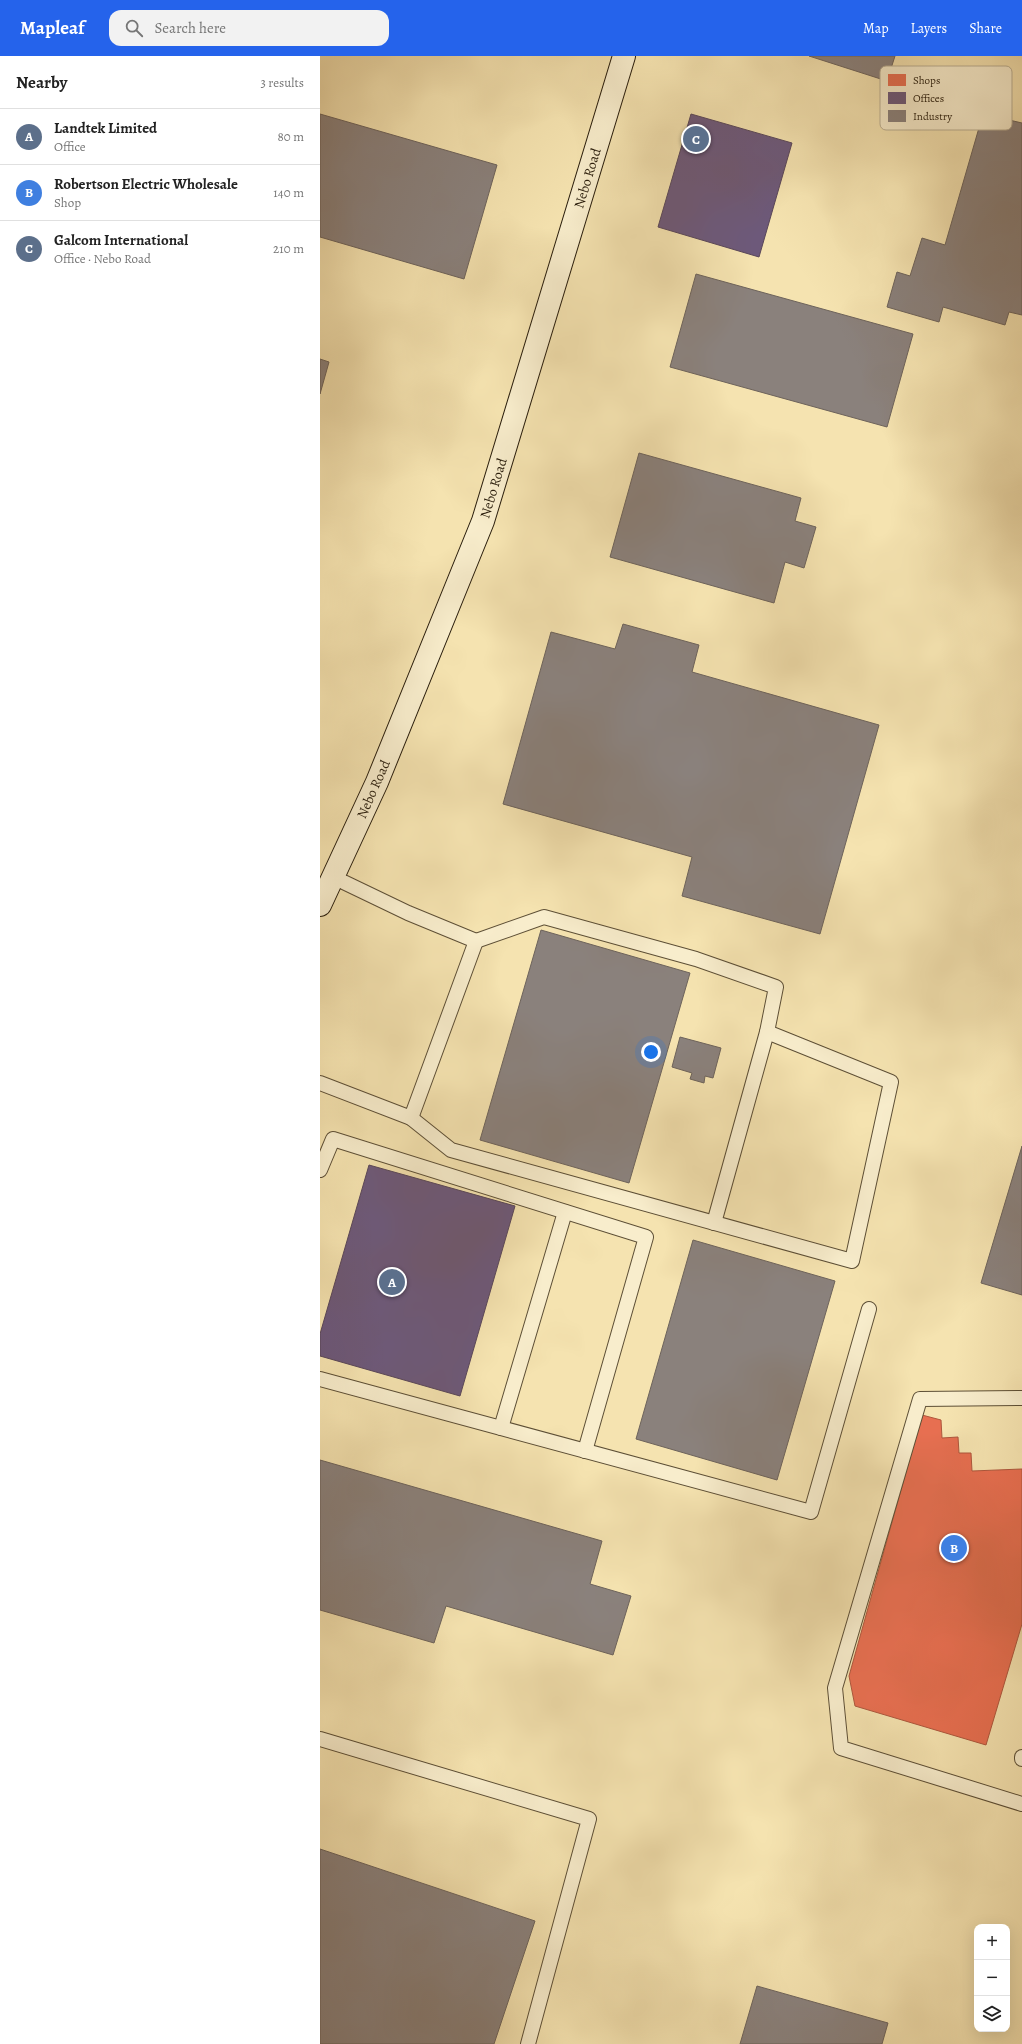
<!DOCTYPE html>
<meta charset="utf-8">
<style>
:root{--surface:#fff;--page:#f2f2f2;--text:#222;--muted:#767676;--line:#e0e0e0;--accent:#2563eb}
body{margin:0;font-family:Alegreya,serif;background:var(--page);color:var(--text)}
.controls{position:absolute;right:12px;bottom:12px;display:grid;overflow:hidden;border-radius:8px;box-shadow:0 4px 16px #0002}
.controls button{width:36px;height:36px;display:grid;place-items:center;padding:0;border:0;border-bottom:1px solid var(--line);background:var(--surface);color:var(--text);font:20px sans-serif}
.you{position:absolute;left:331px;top:996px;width:14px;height:14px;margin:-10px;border:3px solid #fff;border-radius:50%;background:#1a73e8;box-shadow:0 0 0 6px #1a73e833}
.badge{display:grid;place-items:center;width:26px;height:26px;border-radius:50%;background:var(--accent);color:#fff;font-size:13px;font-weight:700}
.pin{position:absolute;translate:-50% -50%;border:2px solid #fff;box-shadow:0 1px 4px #0006}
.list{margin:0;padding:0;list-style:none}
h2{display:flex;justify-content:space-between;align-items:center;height:52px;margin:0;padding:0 16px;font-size:17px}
h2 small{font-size:13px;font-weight:400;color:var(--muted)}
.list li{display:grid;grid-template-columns:26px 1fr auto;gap:12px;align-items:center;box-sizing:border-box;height:56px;padding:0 16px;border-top:1px solid var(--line)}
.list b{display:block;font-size:15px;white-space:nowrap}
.list p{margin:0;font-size:13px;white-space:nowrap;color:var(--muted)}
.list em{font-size:13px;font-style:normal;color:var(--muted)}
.icon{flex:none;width:22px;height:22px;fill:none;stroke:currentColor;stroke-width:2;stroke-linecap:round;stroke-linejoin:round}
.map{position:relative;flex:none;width:702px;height:1988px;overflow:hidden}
header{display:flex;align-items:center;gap:24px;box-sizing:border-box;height:56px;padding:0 20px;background:var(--accent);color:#fff}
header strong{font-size:19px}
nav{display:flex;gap:22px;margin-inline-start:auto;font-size:14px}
.search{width:280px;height:36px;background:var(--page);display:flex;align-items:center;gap:10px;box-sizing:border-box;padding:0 14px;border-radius:12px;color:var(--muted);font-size:15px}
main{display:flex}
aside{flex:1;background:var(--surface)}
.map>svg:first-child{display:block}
.shops{fill:#e76f51;stroke:#ae573d}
.offices{fill:#6d597a;stroke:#594759}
.industry{fill:#8a817c;stroke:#6d635b}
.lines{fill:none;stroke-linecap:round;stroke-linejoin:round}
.lane-casing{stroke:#5d4f36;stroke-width:16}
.secondary-casing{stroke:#2a1e0d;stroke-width:24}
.lane{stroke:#f8edcc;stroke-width:14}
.secondary{stroke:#f8edcc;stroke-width:22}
.labels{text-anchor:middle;stroke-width:4;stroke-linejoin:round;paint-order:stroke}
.street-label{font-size:14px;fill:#2a1e0d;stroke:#f8edcc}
.key{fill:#f8edcc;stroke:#baaf93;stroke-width:1}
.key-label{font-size:11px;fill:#2a1e0d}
</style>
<header>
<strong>Mapleaf</strong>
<div class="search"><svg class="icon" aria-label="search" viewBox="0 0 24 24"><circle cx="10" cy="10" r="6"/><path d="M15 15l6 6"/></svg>Search here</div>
<nav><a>Map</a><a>Layers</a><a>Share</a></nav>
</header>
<main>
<aside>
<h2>Nearby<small>3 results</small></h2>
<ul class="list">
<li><span class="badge" style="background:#5c6f8a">A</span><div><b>Landtek Limited</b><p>Office</p></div><em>80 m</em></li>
<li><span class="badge" style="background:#3f7fe0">B</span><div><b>Robertson Electric Wholesale</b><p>Shop</p></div><em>140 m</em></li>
<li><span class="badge" style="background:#5c6f8a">C</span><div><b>Galcom International</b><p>Office · Nebo Road</p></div><em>210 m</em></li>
</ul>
</aside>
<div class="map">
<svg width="702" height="1988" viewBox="0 0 702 1988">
<rect width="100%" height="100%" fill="#f5e3b0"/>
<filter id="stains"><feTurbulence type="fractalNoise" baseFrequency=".005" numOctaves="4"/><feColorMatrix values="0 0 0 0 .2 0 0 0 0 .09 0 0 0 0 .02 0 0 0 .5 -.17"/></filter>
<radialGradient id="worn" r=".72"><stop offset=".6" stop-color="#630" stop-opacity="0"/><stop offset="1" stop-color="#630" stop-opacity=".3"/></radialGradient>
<path class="shops" d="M 602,1359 L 621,1364 L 622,1382 L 638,1381 L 639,1397 L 651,1397 L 652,1415 L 702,1413 L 702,1568 L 666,1689 L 535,1650 L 529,1620 Z"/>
<g class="offices">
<path d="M 371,58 L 472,87 L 439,201 L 338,171 Z"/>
<path d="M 49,1109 L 195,1150 L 140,1340 L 0,1300 L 0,1278 Z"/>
</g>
<g class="industry">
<path d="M 489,0 L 575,0 L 567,25 Z"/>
<path d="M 0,58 L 177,109 L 144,223 L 0,181 Z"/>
<path d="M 663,58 L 702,67 L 702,259 L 689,256 L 685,269 L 623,251 L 619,266 L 567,251 L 577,216 L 590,220 L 602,182 L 625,189 Z"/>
<path d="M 376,218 L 593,278 L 567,371 L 350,311 Z"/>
<path d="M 0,303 L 9,306 L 0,338 Z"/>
<path d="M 319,397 L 481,442 L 475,465 L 496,471 L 484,512 L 465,506 L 454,547 L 290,501 Z"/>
<path d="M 303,568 L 379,589 L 372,616 L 559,669 L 500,878 L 362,840 L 372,801 L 183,748 L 231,576 L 295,593 Z"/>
<path d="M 221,874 L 370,917 L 309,1127 L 160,1084 Z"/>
<path d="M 360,981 L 401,992 L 393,1022 L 385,1020 L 384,1027 L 370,1023 L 372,1017 L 352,1011 Z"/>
<path d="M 702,1090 L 702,1239 L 661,1227 Z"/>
<path d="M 373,1184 L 515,1225 L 457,1424 L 316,1383 Z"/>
<path d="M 0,1404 L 282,1485 L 270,1528 L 311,1540 L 293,1599 L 126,1550 L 114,1587 L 0,1554 Z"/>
<path d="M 0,1793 L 215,1865 L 174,1988 L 0,1988 Z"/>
<path d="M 437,1930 L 568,1967 L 562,1988 L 420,1988 Z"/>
</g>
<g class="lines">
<g class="lane-casing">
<g id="lane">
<path d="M 0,1027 L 91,1062 L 156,885 L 88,857 L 13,821"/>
<path d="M 91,1062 L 131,1094 L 532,1205 L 571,1026 L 447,976 L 456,931 L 376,903 L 224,861 L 156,885"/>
<path d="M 0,1114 L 13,1083 L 326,1181 L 265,1395"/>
<path d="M 394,1167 L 447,976"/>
<path d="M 0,1323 L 181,1372 L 245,1156"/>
<path d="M 702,1342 L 600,1343 L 515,1632 L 521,1692 L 702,1748"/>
<path d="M 181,1372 L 491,1456 L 549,1253"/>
<path d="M 0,1683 L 269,1763 L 208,1988"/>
<path d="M 702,1701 L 702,1703"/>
</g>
</g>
<g class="secondary-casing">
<path id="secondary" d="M 0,849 L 57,726 L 163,465 L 304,0"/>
</g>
<use href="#lane" class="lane"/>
<use href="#secondary" class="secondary"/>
</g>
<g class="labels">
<g class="street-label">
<text transform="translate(267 122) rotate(-73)" y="5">Nebo Road</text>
<text transform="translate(173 432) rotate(-73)" y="5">Nebo Road</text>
<text transform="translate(53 733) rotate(-66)" y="5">Nebo Road</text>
</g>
</g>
<rect x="560" y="10" width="132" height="64" rx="6" class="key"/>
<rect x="568" y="18" width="18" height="12" fill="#e76f51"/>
<rect x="568" y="36" width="18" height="12" fill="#6d597a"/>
<rect x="568" y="54" width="18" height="12" fill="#8a817c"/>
<g class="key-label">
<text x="593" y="28">Shops</text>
<text x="593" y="46">Offices</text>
<text x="593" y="64">Industry</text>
</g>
<rect width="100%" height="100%" filter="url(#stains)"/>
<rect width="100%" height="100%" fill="url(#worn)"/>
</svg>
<div class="controls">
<button>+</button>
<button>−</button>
<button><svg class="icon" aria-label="layers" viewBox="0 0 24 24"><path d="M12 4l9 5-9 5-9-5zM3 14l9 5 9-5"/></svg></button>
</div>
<div class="you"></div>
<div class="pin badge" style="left:72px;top:1226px;background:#5c6f8a">A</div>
<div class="pin badge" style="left:634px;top:1492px;background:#3f7fe0">B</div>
<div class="pin badge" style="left:376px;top:83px;background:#5c6f8a">C</div>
</div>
</main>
